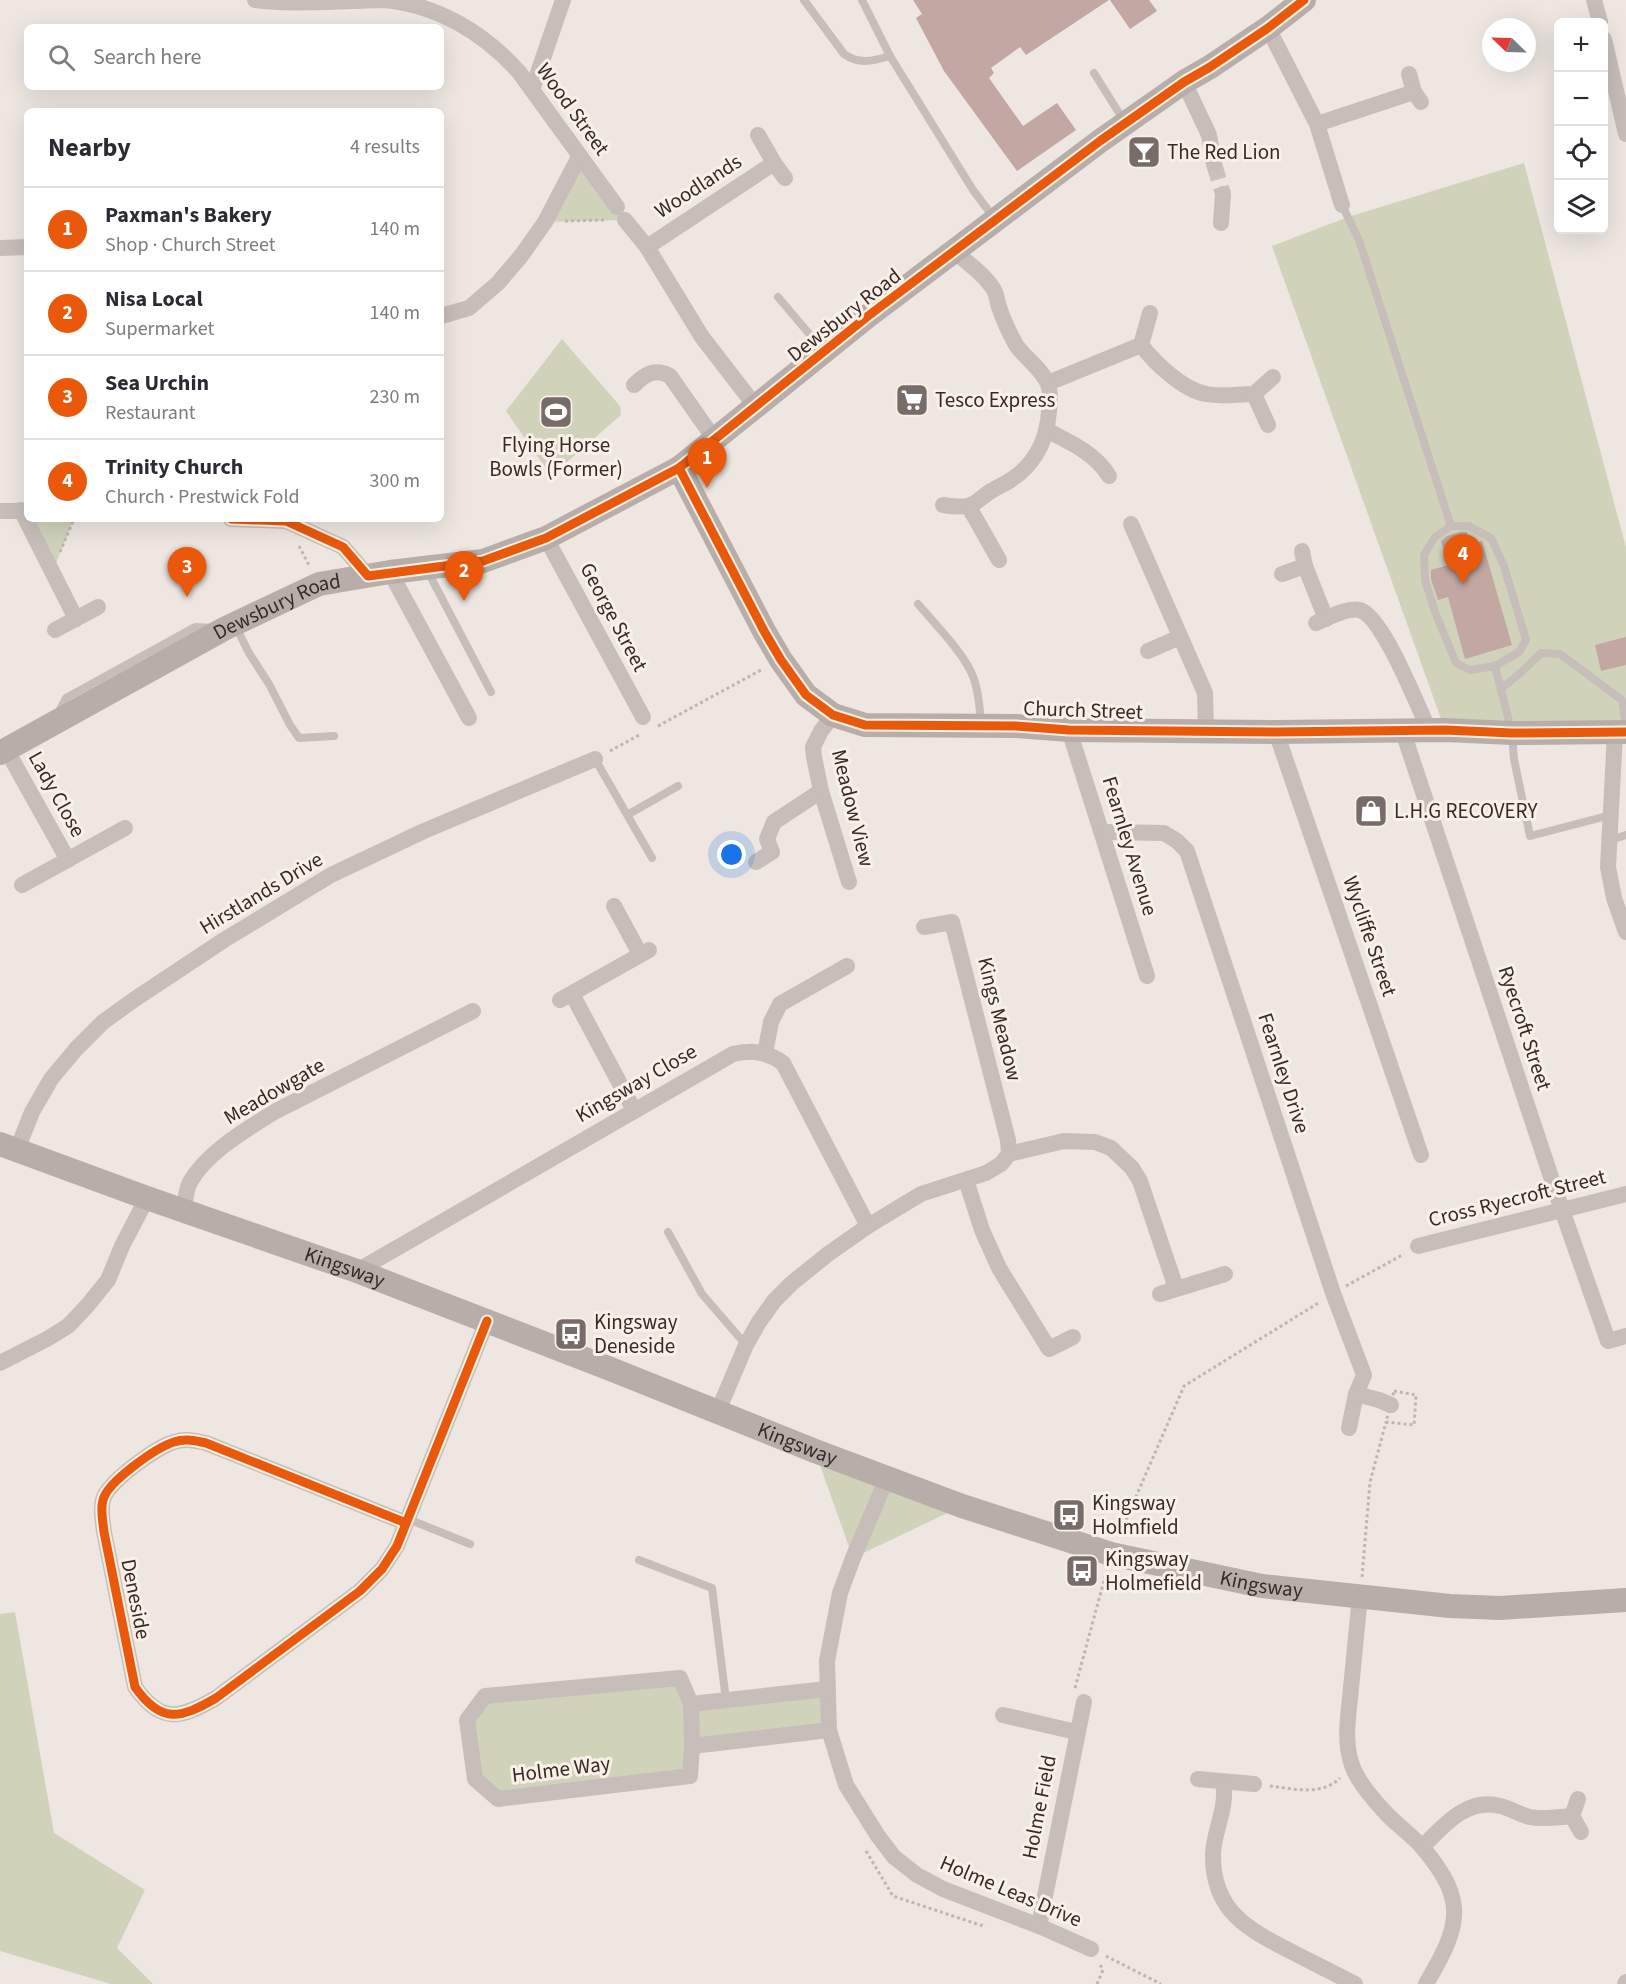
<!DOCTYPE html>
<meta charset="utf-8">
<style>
:root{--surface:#fff;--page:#f7f7f7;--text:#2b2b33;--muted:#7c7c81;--line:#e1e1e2;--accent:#ea580c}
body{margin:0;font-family:"Source Sans 3",sans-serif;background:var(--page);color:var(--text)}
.controls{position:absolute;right:18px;top:18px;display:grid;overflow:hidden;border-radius:9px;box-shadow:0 6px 24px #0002}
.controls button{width:54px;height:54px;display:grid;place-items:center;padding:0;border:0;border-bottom:2px solid var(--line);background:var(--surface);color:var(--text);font:30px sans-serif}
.compass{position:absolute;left:1482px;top:18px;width:54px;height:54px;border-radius:50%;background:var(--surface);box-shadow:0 6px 24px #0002;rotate:293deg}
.you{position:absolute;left:732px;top:855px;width:21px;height:21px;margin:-15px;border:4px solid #fff;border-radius:50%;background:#1a73e8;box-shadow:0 0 0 9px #1a73e833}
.badge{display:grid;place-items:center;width:39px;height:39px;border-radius:50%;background:var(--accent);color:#fff;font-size:20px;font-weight:700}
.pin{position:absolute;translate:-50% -50px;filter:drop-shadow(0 2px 3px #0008)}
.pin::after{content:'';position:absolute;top:32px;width:21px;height:18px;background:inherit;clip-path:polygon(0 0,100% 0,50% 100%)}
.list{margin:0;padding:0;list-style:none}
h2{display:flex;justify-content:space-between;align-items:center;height:78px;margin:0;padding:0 24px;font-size:26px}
h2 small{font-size:20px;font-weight:400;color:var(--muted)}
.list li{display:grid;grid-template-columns:39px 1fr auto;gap:18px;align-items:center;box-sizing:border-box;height:84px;padding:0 24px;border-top:2px solid var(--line)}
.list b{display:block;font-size:22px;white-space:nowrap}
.list p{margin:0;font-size:20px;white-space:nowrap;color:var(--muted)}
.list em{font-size:20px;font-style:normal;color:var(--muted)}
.icon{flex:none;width:33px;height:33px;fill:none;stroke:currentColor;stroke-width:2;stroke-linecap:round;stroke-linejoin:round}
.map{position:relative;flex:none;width:1626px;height:1984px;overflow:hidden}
.search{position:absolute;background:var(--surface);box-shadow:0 6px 24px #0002;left:24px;top:24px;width:420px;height:66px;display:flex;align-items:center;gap:15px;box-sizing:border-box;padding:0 21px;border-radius:9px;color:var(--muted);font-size:22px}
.panel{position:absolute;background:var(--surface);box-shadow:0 6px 24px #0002;left:24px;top:108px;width:420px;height:414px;border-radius:9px}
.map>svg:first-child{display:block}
.green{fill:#d0d3ba}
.building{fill:#c2a7a2}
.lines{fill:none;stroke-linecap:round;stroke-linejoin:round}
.street-tunnel{stroke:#c9c1bc;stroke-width:16;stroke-dasharray:16 8;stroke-linecap:butt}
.path{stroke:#bfb6b2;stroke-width:3;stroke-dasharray:3 3;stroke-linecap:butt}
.lane{stroke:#c7beb9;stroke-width:8}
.street{stroke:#c7beb9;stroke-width:16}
.secondary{stroke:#b7aeaa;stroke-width:24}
.cycleway-casing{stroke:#faf0e7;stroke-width:13}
.cycleway{stroke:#e8590c;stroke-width:9}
.labels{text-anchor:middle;stroke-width:6;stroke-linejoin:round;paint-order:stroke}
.street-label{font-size:21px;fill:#372b27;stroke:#faf0e7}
.poi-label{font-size:21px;fill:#372b27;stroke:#faf0e7;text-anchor:start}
</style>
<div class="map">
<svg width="1626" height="1984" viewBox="0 0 1626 1984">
<rect width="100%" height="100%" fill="#ede6e1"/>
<g class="green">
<path d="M 579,157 L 625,220 L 545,222 Z"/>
<path d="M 1524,163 L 1626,548 L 1626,732 L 1445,730 L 1272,246 L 1348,217 Z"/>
<path d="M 562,339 L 620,406 L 621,415 L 551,476 L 506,411 Z"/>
<path d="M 27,519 L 74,519 L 52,573 Z"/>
<path d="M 815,1451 L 962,1506 L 853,1558 Z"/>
<path d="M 15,1612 L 54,1833 L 145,1890 L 117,1948 L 153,1984 L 111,1984 L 0,1951 L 0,1614 Z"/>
<path d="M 680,1678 L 691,1704 L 827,1689 L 829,1730 L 693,1746 L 690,1776 L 498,1799 L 475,1779 L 467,1720 L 485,1696 Z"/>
</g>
<g class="building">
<path d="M 913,0 L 1109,0 L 1026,55 L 1020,47 L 991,68 L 994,73 L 989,78 L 1023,126 L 1057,103 L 1076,130 L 1017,171 L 944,71 L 916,18 L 922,14 Z"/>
<path d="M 1110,0 L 1149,0 L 1157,11 L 1130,29 Z"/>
<path d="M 1461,532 L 1467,532 L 1470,545 L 1482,541 L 1512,645 L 1465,659 L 1448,597 L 1438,600 L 1431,579 L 1431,570 L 1448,565 L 1441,541 L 1447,536 Z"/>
<path d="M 1626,637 L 1626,665 L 1601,671 L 1595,645 Z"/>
</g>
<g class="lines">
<path class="street-tunnel" d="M 1214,164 L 1223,194"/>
<g class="path">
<path d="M 565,221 L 606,220"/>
<path d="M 299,546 L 310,567"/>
<path d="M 60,552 L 74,519"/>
<path d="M 658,726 L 763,669"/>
<path d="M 610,751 L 641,734"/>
<path d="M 1346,1286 L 1404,1254"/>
<path d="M 1394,1391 L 1416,1395 L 1414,1425 L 1386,1422 Z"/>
<path d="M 1119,1536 L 1184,1386 L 1320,1302"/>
<path d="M 1362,1577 L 1370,1482 L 1386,1422"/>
<path d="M 1075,1688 L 1106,1573"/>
<path d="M 1270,1786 C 1294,1789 1322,1796 1340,1778"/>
<path d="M 866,1851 L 893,1896 L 983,1926 L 983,1923"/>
<path d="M 1106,1956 L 1161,1984"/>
<path d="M 1097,1984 L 1103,1970 L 1099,1963"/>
</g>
<g class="lane">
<path d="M 804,0 L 844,54 C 859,65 873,61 890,56"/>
<path d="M 862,0 L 890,56 L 973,190 L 994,218"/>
<path d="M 1094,73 L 1124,121"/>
<path d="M 1342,205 L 1359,240 L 1451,526 L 1469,526 L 1491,538 L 1504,566 L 1526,640 L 1519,652 L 1495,666 L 1512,733 L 1514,759 L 1530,836 L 1611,815"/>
<path d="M 778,297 L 822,349"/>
<path d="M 1451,526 L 1435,537 L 1424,555 L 1425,580 L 1435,612 L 1456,663 L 1470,670 L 1495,666"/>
<path d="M 427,570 L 491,692"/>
<path d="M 918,604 C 934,623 966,655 974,679 C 979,694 980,709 981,725"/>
<path d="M 235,625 L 249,653 L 269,684 L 290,725 L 299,738 L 334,736"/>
<path d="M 1501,689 L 1525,669 L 1541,653 L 1560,654 L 1622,700 L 1626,728"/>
<path d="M 57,715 L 66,698 L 195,627 L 214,628"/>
<path d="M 595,759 L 652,858"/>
<path d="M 629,814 L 678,786"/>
<path d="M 1610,840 L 1626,835"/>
<path d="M 668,1232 L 702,1294 L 746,1345"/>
<path d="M 408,1519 L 470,1544"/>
<path d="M 639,1560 L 712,1588 L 726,1700"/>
</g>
<g class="street">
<path d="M 255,0 C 287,4 319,2 352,1 C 362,1 373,0 384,0 C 438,5 484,33 519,72 L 617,207"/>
<path d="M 1594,0 L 1600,22"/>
<path d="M 1268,28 L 1317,124 L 1342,205"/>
<path d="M 1604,39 L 1626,134"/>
<path d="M 1409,74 L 1414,92 L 1421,102"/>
<path d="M 1184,82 L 1209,135 L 1214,164"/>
<path d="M 532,90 L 563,0"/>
<path d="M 1317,124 L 1414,92"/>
<path d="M 758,135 L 774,163 L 785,178"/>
<path d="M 625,220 L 647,247 L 702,337 L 756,407"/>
<path d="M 1221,223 L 1223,194"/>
<path d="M 647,247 L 774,163"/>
<path d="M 0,248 L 27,247"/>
<path d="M 441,316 L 469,308 L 498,283 L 521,256 L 545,222 L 579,157"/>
<path d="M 1141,345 C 1155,363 1183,390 1206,394 C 1221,397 1238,394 1254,394"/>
<path d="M 1048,383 L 1141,345 L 1150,313"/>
<path d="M 634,385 C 645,374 655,368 670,376 L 715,440"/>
<path d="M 1268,425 L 1254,394 L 1273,377"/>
<path d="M 1048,431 C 1070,442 1096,454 1109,476"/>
<path d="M 943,505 C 981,511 972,499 1000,486 C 1031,471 1047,444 1049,411 C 1050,402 1051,392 1048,384 C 1042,369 1025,358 1016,345 C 1010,334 1003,319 999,307 C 997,302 997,295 994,290 C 985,275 968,263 955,252"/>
<path d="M 969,507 L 999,560"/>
<path d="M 21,510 L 76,619"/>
<path d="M 0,511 L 27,511"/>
<path d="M 231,519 L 286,521 L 343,547 L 368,576"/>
<path d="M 1131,524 L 1205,693 L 1206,731"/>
<path d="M 546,538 L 643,717"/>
<path d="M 1302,551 L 1305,566 L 1326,619"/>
<path d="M 390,572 L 469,718"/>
<path d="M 1282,574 L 1305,566"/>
<path d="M 1316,623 C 1328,618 1347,607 1360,610 C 1383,617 1417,705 1429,730"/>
<path d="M 55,630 L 98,607"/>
<path d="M 1148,651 L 1180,637"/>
<path d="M 833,715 L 821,731 L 813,747 L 814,757 L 821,791 L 849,882"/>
<path d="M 1402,729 L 1562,1210 L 1608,1341 L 1626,1336"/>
<path d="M 1069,730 L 1147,976"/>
<path d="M 1276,732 L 1421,1155"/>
<path d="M 1615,733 L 1608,867 L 1614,898 L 1626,932"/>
<path d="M 6,749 L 68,860"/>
<path d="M 1103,832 L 1164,833 L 1177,841 L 1187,851 L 1333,1293 L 1364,1375 L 1356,1394 L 1349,1428"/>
<path d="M 756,862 L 772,852 L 767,839 L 774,822 L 821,791"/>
<path d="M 22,885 L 125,828"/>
<path d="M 614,906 L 640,954"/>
<path d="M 924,927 L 952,922 L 1008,1140 L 1009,1154"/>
<path d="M 572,994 L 634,1110"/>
<path d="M 560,1000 L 649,950"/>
<path d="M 765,1053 L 771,1022 L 780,1004 L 847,966"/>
<path d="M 17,1150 L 32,1112 L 51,1079 L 76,1049 L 103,1022 L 135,999 L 224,940 L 331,875 L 424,831 L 595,759"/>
<path d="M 966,1180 L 982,1230 L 999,1268 L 1049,1349 L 1073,1337"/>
<path d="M 184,1209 C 185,1201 186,1190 190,1182 C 207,1152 247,1129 276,1111 L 473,1011"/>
<path d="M 1418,1246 L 1626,1194"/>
<path d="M 357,1271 L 733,1054 C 752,1049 768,1052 783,1063 L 868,1226"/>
<path d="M 1160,1294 L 1225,1274"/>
<path d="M 0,1363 L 47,1339 L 68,1326 L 87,1306 L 108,1280 L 122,1246 L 147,1198"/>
<path d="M 1356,1394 L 1379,1400 L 1391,1405"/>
<path d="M 718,1411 L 746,1345 L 759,1322 L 774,1301 L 792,1283 L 828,1254 L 868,1226 L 921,1194 L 986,1173 L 1001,1164 L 1009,1154 L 1064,1141 L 1095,1142 L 1111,1148 L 1132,1168 L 1140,1181 L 1176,1288"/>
<path d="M 887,1478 L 853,1558 L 840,1593 L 827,1661 L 829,1730 L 846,1785 L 878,1836 L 894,1857 L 917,1875 L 943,1889 L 1039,1926 L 1091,1949"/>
<path d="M 406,1523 L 206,1443 C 195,1441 186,1438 174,1442 C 157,1447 107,1482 103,1500 C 100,1510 103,1522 104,1532 L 135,1687 C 161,1724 180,1719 216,1698 L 360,1591 L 382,1569 L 397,1546 L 487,1321"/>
<path d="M 1360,1596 C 1357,1627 1354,1657 1351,1688 C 1349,1712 1343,1741 1352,1765 C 1357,1781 1372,1798 1383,1810 C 1395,1824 1411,1834 1423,1848 C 1469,1903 1459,1927 1426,1984"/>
<path d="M 680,1678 L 691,1704 L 692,1746 L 690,1776 L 498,1799 L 475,1779 L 467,1720 L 485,1696 Z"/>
<path d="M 691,1704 L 827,1689"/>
<path d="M 1003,1715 L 1076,1732"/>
<path d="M 692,1746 L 829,1730"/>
<path d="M 1198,1779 L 1254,1784"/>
<path d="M 1223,1782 C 1228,1808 1214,1829 1213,1854 C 1212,1912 1249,1930 1294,1953 C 1314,1963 1335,1974 1355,1984"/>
<path d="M 1578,1799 L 1572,1816 L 1581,1832"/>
<path d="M 1422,1847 C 1443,1827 1466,1797 1500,1806 C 1510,1808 1520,1815 1530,1817 C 1544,1820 1558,1817 1572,1816"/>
<path d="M 1039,1926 L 1084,1702"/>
<path d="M 1625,1984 L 1626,1982"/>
</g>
<g class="secondary">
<path d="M 679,468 L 764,631 L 781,660 L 806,695 L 833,715 L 865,725 L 1016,726 L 1069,730 L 1276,732 L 1445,730 L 1512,733 L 1626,732"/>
<path id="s1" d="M 0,753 L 224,629 L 319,584 L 390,572 L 483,561 L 546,538 L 679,468 L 868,316 L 1100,141 L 1184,82 L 1210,67 L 1268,28 L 1304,0"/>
<path id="s2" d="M 0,1144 L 147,1198 L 357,1271 L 613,1370 L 815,1451 L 962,1506 L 1111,1554 L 1262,1586 L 1450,1606 L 1500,1608 L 1626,1600"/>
</g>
<g class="cycleway-casing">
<g id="cycleway">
<path d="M 679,468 L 764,631 L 781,660 L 806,695 L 833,715 L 865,725 L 1016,726 L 1069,730 L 1276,732 L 1445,730 L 1512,733 L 1626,732"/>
<path d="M 231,519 L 286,521 L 343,547 L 368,576 L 483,561 L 546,538 L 679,468 L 868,316 L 1100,141 L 1184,82 L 1210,67 L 1268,28 L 1304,0"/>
<path d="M 406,1523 L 206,1443 C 195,1441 186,1438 174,1442 C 157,1447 107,1482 103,1500 C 100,1510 103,1522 104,1532 L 135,1687 C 161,1724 180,1719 216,1698 L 360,1591 L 382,1569 L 397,1546 L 487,1321"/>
</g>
</g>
<use href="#cycleway" class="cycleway"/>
</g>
<defs>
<g id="bar-square" transform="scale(1.725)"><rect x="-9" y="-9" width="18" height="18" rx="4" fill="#776c68" stroke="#faf0e7"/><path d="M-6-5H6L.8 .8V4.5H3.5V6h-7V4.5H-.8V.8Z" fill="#fff"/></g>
<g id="supermarket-square" transform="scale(1.725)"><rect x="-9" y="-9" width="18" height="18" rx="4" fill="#776c68" stroke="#faf0e7"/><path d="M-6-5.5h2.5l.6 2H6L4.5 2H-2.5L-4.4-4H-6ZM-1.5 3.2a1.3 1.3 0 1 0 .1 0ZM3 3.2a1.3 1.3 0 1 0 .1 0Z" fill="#fff"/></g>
<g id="stadium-square" transform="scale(1.725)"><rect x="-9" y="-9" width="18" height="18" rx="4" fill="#776c68" stroke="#faf0e7"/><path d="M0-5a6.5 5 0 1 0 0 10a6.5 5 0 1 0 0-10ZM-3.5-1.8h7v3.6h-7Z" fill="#fff"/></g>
<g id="shop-square" transform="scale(1.725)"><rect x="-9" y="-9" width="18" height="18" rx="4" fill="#776c68" stroke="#faf0e7"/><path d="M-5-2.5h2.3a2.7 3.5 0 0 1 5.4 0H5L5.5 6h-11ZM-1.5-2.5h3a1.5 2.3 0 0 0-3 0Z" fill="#fff"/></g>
<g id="bus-square" transform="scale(1.725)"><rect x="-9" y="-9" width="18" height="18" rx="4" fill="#776c68" stroke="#faf0e7"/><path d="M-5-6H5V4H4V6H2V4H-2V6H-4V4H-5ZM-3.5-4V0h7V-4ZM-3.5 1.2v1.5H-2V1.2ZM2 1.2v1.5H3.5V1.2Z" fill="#fff"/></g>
</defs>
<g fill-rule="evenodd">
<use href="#bar-square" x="1144" y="152"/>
<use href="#supermarket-square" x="912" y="400"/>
<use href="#stadium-square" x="556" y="412"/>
<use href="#shop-square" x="1371" y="811"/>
<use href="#bus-square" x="571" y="1334"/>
<use href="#bus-square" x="1069" y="1515"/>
<use href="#bus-square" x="1082" y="1571"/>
</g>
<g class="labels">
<g class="street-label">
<text transform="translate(573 109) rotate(54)" y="7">Wood Street</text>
<text transform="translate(698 186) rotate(-33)" y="7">Woodlands</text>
<text transform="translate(844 315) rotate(-38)" y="7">Dewsbury Road</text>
<text dy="7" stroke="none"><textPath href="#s1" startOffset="314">Dewsbury Road</textPath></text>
<text transform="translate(614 617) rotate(62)" y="7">George Street</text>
<text transform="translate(1083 710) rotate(2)" y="7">Church Street</text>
<text transform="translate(57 794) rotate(61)" y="7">Lady Close</text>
<text transform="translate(853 808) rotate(76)" y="7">Meadow View</text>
<text transform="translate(1130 846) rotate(73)" y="7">Fearnley Avenue</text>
<text transform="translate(261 893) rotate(-31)" y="7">Hirstlands Drive</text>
<text transform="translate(1370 936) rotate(71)" y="7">Wycliffe Street</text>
<text transform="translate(1000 1019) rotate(76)" y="7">Kings Meadow</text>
<text transform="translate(1525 1028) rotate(72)" y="7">Ryecroft Street</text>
<text transform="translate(1284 1073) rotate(72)" y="7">Fearnley Drive</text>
<text transform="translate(636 1083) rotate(-30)" y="7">Kingsway Close</text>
<text transform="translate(274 1091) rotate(-30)" y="7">Meadowgate</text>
<text transform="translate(1517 1198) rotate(-14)" y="7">Cross Ryecroft Street</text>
<text dy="7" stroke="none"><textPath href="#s2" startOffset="366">Kingsway</textPath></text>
<text dy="7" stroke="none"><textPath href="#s2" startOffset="852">Kingsway</textPath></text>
<text dy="7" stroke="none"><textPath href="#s2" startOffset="1338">Kingsway</textPath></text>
<text transform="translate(136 1599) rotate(79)" y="7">Deneside</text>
<text transform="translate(561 1769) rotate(-7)" y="7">Holme Way</text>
<text transform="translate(1039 1807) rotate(-79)" y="7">Holme Field</text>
<text transform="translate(1011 1891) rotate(23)" y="7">Holme Leas Drive</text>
</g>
<g class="poi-label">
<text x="1167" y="159">The Red Lion</text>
<text x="935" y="407">Tesco Express</text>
<text x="556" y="452" text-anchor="middle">Flying Horse<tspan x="556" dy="24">Bowls (Former)</tspan></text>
<text x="1394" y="818">L.H.G RECOVERY</text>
<text x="594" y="1329">Kingsway<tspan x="594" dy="24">Deneside</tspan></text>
<text x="1092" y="1510">Kingsway<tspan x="1092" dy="24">Holmfield</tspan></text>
<text x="1105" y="1566">Kingsway<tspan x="1105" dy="24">Holmefield</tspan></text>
</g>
</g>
</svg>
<div class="controls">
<button>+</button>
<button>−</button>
<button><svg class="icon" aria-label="locate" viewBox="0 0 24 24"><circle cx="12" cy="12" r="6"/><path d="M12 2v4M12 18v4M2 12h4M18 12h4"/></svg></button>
<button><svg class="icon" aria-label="layers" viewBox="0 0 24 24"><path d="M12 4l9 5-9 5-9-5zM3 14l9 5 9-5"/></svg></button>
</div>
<svg class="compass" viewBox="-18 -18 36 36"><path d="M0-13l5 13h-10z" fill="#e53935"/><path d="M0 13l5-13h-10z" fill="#7c7c81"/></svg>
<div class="you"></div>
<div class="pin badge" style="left:707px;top:488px">1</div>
<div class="pin badge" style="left:464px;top:601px">2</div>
<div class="pin badge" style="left:187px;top:597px">3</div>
<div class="pin badge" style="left:1463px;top:584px">4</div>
<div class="search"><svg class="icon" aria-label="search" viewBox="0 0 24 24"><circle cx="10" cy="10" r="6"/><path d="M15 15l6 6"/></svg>Search here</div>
<section class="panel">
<h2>Nearby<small>4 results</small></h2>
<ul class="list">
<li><span class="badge">1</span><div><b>Paxman's Bakery</b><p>Shop · Church Street</p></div><em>140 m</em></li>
<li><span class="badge">2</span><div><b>Nisa Local</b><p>Supermarket</p></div><em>140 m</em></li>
<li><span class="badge">3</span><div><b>Sea Urchin</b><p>Restaurant</p></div><em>230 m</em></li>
<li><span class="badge">4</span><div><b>Trinity Church</b><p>Church · Prestwick Fold</p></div><em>300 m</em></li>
</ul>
</section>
</div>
